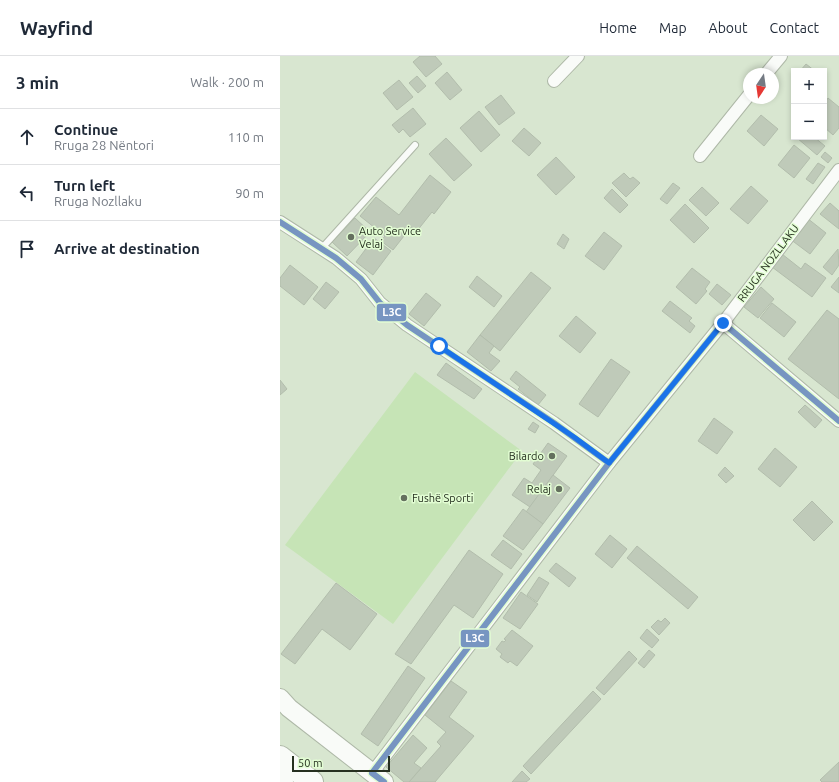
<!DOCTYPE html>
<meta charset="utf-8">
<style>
:root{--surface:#fff;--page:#f6f6f7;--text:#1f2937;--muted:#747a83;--line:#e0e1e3}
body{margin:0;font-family:Ubuntu,sans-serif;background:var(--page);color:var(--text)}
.controls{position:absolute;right:12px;top:12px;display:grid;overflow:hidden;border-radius:0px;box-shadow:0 2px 6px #0003}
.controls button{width:36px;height:36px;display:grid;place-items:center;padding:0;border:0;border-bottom:1px solid var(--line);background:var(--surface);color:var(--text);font:20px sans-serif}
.compass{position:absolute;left:463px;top:12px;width:36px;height:36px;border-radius:50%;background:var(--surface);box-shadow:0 2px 6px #0003;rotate:193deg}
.scale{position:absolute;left:12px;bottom:10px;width:98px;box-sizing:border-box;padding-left:4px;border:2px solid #263020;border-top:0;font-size:11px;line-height:14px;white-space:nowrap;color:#263020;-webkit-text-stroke:3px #e2fdd3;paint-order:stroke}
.stop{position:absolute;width:12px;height:12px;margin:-9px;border:3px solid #1a73e8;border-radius:50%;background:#fff}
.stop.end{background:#1a73e8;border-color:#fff;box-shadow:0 1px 4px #0008}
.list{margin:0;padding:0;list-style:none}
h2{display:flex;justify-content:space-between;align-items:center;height:52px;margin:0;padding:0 16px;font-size:17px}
h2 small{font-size:13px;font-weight:400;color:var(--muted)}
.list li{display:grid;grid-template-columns:26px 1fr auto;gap:12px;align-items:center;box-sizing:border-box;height:56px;padding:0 16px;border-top:1px solid var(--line)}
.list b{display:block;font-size:15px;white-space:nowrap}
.list p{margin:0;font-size:13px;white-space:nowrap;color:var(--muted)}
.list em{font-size:13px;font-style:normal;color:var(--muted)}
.icon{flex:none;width:22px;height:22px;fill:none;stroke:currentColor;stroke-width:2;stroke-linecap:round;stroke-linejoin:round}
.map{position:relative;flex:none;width:559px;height:726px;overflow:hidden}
header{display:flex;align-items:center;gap:24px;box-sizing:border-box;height:56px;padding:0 20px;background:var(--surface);border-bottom:1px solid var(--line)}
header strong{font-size:19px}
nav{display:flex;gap:22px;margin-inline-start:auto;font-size:14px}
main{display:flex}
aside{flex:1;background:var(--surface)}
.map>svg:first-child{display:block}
.green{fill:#c6e4b6}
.building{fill:#bfcab9;stroke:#b2bdac}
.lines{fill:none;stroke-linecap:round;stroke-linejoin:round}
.service-casing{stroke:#aeb8a7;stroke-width:8}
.minor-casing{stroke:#aeb8a7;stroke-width:14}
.secondary-casing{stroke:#aeb8a7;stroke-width:20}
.motorway-casing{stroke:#aeb8a7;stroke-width:24}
.service{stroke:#f9fbf8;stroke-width:6}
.minor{stroke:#f9fbf8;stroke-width:12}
.secondary{stroke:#f9fbf8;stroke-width:18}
.motorway{stroke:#f9fbf8;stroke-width:22}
.bus-1-casing{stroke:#e2fdd3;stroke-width:9}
.bus-1{stroke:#7795c1;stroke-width:6}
.route{stroke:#1a73e8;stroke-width:5}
.poi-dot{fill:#64705e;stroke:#e2fdd3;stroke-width:1.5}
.labels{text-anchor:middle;stroke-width:3;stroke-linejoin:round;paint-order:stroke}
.poi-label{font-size:11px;fill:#263020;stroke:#e2fdd3;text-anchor:start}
.street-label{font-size:11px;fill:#263020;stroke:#e2fdd3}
.line-badge{stroke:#e2fdd3;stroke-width:1.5}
.badge-label{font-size:11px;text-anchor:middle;font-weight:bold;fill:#fff}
</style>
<header>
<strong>Wayfind</strong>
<nav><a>Home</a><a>Map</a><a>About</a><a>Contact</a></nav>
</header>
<main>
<aside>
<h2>3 min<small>Walk · 200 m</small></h2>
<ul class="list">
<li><svg class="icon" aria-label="ahead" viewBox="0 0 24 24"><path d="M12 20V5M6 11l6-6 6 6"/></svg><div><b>Continue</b><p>Rruga 28 Nëntori</p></div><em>110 m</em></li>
<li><svg class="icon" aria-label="left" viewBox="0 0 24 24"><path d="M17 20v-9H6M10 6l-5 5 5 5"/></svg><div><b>Turn left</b><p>Rruga Nozllaku</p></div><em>90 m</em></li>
<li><svg class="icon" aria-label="arrive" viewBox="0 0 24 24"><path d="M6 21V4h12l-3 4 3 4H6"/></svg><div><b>Arrive at destination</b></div></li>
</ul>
</aside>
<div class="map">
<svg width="559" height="726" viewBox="0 0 559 726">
<rect width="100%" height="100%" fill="#d8e6d0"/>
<path class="green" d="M 135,316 L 242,395 L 113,568 L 5,489 Z"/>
<g class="building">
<path d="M 140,0 L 155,0 L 162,8 L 146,21 L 133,6 Z"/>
<path d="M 526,8 L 535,15 L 520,15 Z"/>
<path d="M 167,16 L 182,34 L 170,44 L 155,27 Z"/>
<path d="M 137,20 L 146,30 L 138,37 L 129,27 Z"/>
<path d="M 119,24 L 133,41 L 117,54 L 103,37 Z"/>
<path d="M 221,39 L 235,57 L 219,69 L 205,51 Z"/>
<path d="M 548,42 L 559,51 L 559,72 L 553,79 L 544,71 L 544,48 Z"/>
<path d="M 133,52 L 146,68 L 130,81 L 123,73 L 119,77 L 112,69 Z"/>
<path d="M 199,55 L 220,79 L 201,96 L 180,72 Z"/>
<path d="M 481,59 L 498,73 L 484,90 L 467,75 Z"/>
<path d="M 244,72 L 261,87 L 249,100 L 232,85 Z"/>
<path d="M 518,81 L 534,81 L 545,90 L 537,99 L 517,82 Z"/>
<path d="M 166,82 L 192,109 L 174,125 L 149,98 Z"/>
<path d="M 514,89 L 530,102 L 514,122 L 498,109 Z"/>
<path d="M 545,96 L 552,102 L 548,107 L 541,101 Z"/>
<path d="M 276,101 L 295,121 L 276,139 L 257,119 Z"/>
<path d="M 538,107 L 545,111 L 533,128 L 526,123 Z"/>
<path d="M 344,117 L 350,123 L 353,121 L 360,127 L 346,141 L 332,127 Z"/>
<path d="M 150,119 L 171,136 L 154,158 L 152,156 L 137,175 L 131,171 L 113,194 L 101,185 L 105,180 L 80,160 L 96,141 L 119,159 Z"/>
<path d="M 393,127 L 400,132 L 387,148 L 380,143 Z"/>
<path d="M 471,130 L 488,145 L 468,168 L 450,153 Z"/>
<path d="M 422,131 L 439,147 L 426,160 L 409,144 Z"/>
<path d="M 332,133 L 348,149 L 340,157 L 324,142 Z"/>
<path d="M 550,147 L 559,155 L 559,173 L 540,158 Z"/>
<path d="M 405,148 L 429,172 L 414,187 L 390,164 Z"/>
<path d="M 75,162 L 90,176 L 67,200 L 52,186 Z"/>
<path d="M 527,162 L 546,177 L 530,198 L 510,183 Z"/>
<path d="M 324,176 L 342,190 L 324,214 L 305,200 Z"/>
<path d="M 283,178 L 289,183 L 284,193 L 277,188 Z"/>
<path d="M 94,182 L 111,195 L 93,219 L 76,206 Z"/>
<path d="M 558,193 L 559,209 L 552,219 L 543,211 Z"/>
<path d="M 502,198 L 521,213 L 525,207 L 546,222 L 532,241 L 492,211 Z"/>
<path d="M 10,209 L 38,231 L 24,249 L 0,230 L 0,222 Z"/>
<path d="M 412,212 L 430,226 L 425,233 L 427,235 L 416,248 L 396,231 Z"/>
<path d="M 251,216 L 271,232 L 220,295 L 200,279 Z"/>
<path d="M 197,220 L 222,240 L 214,251 L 189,231 Z"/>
<path d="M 559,221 L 559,237 L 551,231 Z"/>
<path d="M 46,226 L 59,236 L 45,253 L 33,243 Z"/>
<path d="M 437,228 L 451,239 L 442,249 L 429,238 Z"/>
<path d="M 481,231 L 494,243 L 478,262 L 464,251 Z"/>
<path d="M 146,237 L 161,249 L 144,270 L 129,258 Z"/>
<path d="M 390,245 L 412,262 L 409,265 L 415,270 L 410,277 L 382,255 Z"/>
<path d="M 492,247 L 516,266 L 504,281 L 480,262 Z"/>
<path d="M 547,254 L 559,263 L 559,343 L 508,303 Z"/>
<path d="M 296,260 L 316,277 L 300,297 L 279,280 Z"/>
<path d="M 200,279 L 214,290 L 209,297 L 220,305 L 211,315 L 187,296 Z"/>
<path d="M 331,303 L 350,316 L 318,361 L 299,348 Z"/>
<path d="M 166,307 L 202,333 L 194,343 L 157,319 Z"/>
<path d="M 236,315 L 266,339 L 258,349 L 238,333 L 240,331 L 230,323 Z"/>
<path d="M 0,324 L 7,333 L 0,339 Z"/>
<path d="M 525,349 L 542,364 L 535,372 L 518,356 Z"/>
<path d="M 434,362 L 453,376 L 437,398 L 418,385 Z"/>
<path d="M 253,366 L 259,370 L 255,377 L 248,373 Z"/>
<path d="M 268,387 L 287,400 L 250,451 L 232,439 L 244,422 L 252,427 L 261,414 L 253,408 Z"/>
<path d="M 495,392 L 517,411 L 500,431 L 478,413 Z"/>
<path d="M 445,411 L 454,420 L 446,427 L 438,419 Z"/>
<path d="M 273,419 L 290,432 L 263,468 L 246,456 Z"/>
<path d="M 532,445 L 553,466 L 534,485 L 513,464 Z"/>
<path d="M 243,453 L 263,468 L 243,494 L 223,480 Z"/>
<path d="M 330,479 L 347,493 L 332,512 L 315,498 Z"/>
<path d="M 223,484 L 242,498 L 231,513 L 211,499 Z"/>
<path d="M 357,490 L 418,541 L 408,553 L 347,502 Z"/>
<path d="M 189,494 L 223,518 L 193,562 L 174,549 L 131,608 L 115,598 Z"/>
<path d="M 276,507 L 296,522 L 289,531 L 269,515 Z"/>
<path d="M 259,521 L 269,527 L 257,546 L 247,539 Z"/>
<path d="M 56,527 L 97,558 L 70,594 L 42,573 L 15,608 L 1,598 Z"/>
<path d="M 241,536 L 258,548 L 240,573 L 223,562 Z"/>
<path d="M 385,562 L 390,567 L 379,579 L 371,571 L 378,564 L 381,566 Z"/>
<path d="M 367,573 L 379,584 L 372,592 L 360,582 Z"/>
<path d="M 232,574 L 253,590 L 237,610 L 230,605 L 228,607 L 220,601 L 222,598 L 216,593 L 222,585 L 224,586 L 226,584 L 224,583 Z"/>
<path d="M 369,594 L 375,599 L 364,612 L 358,607 Z"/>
<path d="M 349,595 L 357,603 L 324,639 L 316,632 Z"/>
<path d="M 128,610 L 145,622 L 98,690 L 81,678 Z"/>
<path d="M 171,625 L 187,636 L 169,661 L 194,680 L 155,726 L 129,726 L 161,690 L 157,686 L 166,676 L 145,659 Z"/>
<path d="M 313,635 L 321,643 L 251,718 L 243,710 Z"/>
<path d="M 133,679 L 147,692 L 134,707 L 141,712 L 129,726 L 124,726 L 106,711 Z"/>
<path d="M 559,706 L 559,726 L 542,726 L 540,724 Z"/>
<path d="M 242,715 L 250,723 L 246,726 L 232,726 Z"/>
</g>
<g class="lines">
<g class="service-casing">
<path id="service" d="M 42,192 L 135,89"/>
</g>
<g class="minor-casing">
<g id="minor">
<path d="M 486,18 L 501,0"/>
<path d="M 274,25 L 298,0"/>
<path d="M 420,100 L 469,39"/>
<path d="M 0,166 L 56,202 L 81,223 L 100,247 L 127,269 L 274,367 L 329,407"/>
<path d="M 443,267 L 559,365"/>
<path d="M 92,717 L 329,407 L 443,267 L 559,114"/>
</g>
</g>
<g class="secondary-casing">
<path id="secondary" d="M 0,642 L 9,652 L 104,726"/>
</g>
<g class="motorway-casing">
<g id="motorway">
<path d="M 0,701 L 32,726"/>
<path d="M 0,724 L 2,726"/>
</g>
</g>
<use href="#service" class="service"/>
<use href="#minor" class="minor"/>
<use href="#secondary" class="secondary"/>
<use href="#motorway" class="motorway"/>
<g class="bus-1-casing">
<g id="bus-1">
<path d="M 0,166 L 56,202 L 81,223 L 100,247 L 127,269 L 274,367 L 329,407"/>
<path d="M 104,726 L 92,717 L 329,407 L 443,267 L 559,365"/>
</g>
</g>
<use href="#bus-1" class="bus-1"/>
</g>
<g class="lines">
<path class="route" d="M 159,290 L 294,381 L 329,407 L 443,267"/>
</g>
<g class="poi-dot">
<circle cx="71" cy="181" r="4"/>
<circle cx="272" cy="400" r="4"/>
<circle cx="279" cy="433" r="4"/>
<circle cx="124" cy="442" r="4"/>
</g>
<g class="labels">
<g class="poi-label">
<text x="79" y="179">Auto Service<tspan x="79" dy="13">Velaj</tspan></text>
<text x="264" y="404" text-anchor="end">Bilardo</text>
<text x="271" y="437" text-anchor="end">Relaj</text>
<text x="132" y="446">Fushë Sporti</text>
</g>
<g class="street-label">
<text transform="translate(488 207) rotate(-53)" y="4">RRUGA NOZLLAKU</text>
</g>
</g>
<g class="line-badge">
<rect x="96" y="247" width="31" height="19" rx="4" fill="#7795c1"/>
<rect x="180" y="573" width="30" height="19" rx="4" fill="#7795c1"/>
</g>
<g class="badge-label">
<text x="112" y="260">L3C</text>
<text x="195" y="586">L3C</text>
</g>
</svg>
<div class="controls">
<button>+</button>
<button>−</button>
</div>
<svg class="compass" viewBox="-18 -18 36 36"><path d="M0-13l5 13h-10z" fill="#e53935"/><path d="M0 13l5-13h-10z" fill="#747a83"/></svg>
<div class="scale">50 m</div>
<div class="stop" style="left:159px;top:290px"></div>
<div class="stop end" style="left:443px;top:267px"></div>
</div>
</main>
